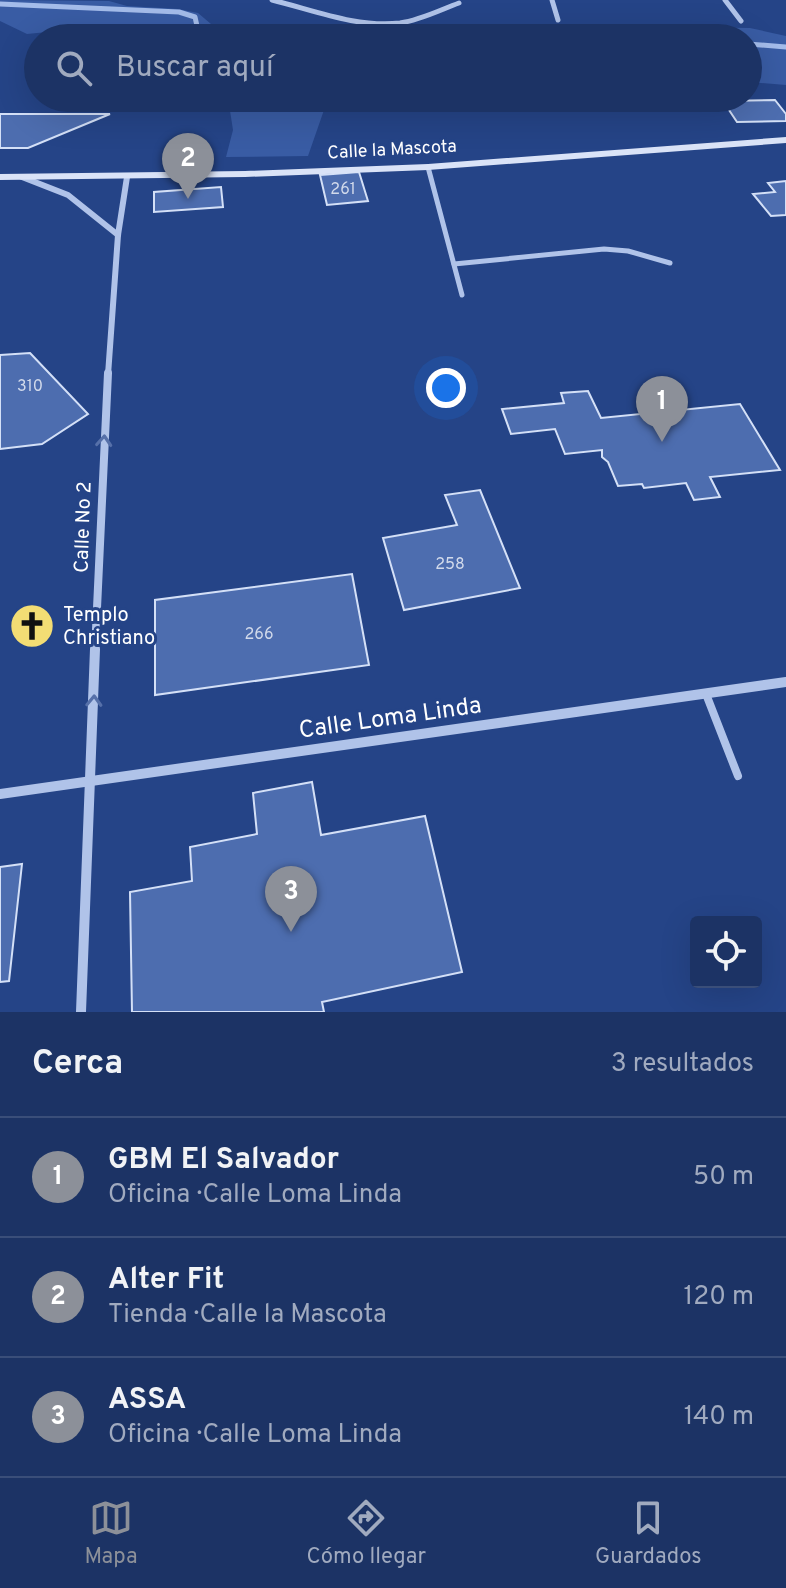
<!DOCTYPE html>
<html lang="es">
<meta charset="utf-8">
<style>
:root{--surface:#1c3365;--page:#293f6e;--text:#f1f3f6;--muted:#a0aabf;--line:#3a4e79;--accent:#8c9099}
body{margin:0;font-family:Overpass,sans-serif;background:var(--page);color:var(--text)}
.controls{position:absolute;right:24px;bottom:24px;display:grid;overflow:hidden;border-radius:8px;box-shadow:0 8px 32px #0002}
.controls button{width:72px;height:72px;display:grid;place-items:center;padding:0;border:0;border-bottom:2px solid var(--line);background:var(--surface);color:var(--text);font:40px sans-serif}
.you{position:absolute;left:446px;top:388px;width:28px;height:28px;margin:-20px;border:6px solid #fff;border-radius:50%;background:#1a73e8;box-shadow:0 0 0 12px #1a73e833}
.badge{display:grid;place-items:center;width:52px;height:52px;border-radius:50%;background:var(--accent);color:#fff;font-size:26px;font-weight:700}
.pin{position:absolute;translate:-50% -66px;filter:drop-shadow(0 2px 4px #0008)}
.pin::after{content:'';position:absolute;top:42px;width:28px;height:24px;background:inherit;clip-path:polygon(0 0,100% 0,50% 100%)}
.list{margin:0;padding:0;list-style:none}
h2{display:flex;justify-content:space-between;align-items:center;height:104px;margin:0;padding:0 32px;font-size:34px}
h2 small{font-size:26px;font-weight:400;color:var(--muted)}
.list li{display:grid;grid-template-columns:52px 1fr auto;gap:24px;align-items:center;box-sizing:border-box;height:120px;padding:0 32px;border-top:2px solid var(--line)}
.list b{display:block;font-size:30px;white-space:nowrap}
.list p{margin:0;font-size:26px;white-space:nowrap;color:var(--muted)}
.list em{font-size:26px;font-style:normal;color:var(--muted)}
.icon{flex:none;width:44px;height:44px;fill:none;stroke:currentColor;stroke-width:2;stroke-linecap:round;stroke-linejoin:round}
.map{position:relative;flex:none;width:786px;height:1012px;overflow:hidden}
.search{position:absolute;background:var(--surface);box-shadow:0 8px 32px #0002;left:24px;right:24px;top:24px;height:88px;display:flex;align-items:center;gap:20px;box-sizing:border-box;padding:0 28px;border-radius:44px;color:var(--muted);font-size:30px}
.sheet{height:464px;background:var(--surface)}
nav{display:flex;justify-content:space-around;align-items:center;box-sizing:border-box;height:112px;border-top:2px solid var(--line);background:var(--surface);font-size:22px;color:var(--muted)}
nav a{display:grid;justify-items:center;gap:4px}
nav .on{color:var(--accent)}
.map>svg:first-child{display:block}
.green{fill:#395ca4}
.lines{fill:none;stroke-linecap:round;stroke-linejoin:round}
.stream{stroke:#a4bcea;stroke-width:5}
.building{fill:#4d6daf;stroke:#d4e0f7;stroke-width:2}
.lane-far1{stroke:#b0c3e9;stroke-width:5}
.lane{stroke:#b0c3e9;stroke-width:8}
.street-far3{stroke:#b0c3e9;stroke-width:5}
.street-far2{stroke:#b0c3e9;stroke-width:6}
.street-far1{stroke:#b0c3e9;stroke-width:8}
.street{stroke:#b0c3e9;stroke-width:10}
.secondary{fill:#dae3f7;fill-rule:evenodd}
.oneway{stroke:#5670a9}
.labels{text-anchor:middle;stroke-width:6;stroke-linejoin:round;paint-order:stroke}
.number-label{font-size:16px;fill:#d2daeb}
.far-street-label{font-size:18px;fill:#fff;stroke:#254487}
.street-label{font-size:20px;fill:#fff;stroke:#254487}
.poi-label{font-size:20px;fill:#fff;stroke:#254487;text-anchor:start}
.near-street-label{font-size:24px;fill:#fff;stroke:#254487}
</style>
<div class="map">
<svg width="786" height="1012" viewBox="0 0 786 1012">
<rect width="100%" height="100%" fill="#254487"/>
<g class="green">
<path d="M 0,0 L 109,1 L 127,6 L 178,9 L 198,13 L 211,24 L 208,38 L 162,38 L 167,32 L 166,26 L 97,27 L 27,34 L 0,21 Z"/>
<path d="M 451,24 L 574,38 L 434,38 L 434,30 Z"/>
<path d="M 681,27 L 750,28 L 786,36 L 786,85 L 748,82 L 748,38 L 601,38 Z"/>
<path d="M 228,98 L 444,98 L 428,103 L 373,104 L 324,110 L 308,156 L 226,157 L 233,130 Z"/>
</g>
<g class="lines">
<g class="stream">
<path d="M 0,4 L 179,12 L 195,17 L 197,26 L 191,38"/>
<path d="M 748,44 L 786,47"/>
</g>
</g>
<g class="building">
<path d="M 775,100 L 786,114 L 786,121 L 737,122 L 723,101 Z"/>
<path d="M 0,114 L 110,114 L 28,148 L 0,148 Z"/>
<path d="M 359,172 L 368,201 L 327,205 L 320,175 Z"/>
<path d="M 786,181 L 786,215 L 771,216 L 753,194 L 775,192 L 768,183 Z"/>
<path d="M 221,187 L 223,207 L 154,212 L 154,192 Z"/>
<path d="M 30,353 L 88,414 L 42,444 L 0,449 L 0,355 Z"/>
<path d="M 588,391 L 601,418 L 740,404 L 780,470 L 710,477 L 720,497 L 694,500 L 686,483 L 644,488 L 642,484 L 618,486 L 608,462 L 602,457 L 602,450 L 565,454 L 555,429 L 511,434 L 502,409 L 564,403 L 561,393 Z"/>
<path d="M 480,490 L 520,588 L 404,610 L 383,538 L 457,525 L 445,495 Z"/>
<path d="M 352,574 L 369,665 L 155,695 L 155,600 Z"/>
<path d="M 312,782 L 321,835 L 425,816 L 462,972 L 322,1002 L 324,1012 L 132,1012 L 130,892 L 192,881 L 190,847 L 257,834 L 253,793 Z"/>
<path d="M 22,864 L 9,981 L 0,982 L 0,867 Z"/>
</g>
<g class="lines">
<g class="lane-far1">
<path d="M 428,167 L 462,295"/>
<path d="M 454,264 L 604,249 L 628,251 L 670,263"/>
</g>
<path class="lane" d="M 706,694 L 738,776"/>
<g class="street-far3">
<path d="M 272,0 C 313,10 357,28 400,23 C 421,20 440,10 459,3"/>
<path d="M 552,0 L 558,20"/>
<path d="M 725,0 L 741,21"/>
</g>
<g class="street-far2">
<path d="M 22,177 L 68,195 L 118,235"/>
<path d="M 108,375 L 118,235 L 127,177"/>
</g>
<path class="street-far1" d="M 95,651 L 108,373"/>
<g class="street">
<path d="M 0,794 L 786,682"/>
<path d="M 81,1012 L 95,649"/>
</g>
<path class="secondary" d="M 786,137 L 786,143 L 428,170 L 245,177 L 0,180 L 0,174 L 245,171 L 428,164 Z"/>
</g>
<defs><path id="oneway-chevron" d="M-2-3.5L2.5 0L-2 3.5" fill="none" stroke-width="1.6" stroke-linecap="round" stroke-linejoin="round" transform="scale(2)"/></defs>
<g class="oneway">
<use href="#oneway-chevron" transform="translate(104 441) rotate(-86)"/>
<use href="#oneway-chevron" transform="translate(94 701) rotate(-88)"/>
</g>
<defs>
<g id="church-disc" transform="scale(2.3)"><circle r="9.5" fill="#f3dd74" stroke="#254487"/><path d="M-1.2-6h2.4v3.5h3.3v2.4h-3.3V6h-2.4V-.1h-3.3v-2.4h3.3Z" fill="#111"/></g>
</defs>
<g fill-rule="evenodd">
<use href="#church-disc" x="32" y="626"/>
</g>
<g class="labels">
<g class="number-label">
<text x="343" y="194">261</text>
<text x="30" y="391">310</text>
<text x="450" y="569">258</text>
<text x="259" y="639">266</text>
</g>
<g class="far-street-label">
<text transform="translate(392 149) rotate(-3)" y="6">Calle la Mascota</text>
</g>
<g class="street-label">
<text transform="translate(82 527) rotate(-88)" y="7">Calle No 2</text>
</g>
<g class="poi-label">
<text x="63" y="621">Templo<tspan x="63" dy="23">Christiano</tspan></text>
</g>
<g class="near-street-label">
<text transform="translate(390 717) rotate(-8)" y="8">Calle Loma Linda</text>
</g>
</g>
</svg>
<div class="controls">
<button><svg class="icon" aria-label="locate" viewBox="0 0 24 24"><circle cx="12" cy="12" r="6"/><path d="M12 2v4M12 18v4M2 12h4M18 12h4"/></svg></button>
</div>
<div class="you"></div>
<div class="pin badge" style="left:662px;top:442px">1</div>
<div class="pin badge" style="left:188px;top:199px">2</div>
<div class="pin badge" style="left:291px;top:932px">3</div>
<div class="search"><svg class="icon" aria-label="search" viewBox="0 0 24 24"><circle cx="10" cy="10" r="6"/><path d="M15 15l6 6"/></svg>Buscar aquí</div>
</div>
<section class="sheet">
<h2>Cerca<small>3 resultados</small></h2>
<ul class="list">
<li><span class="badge">1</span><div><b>GBM El Salvador</b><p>Oficina · Calle Loma Linda</p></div><em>50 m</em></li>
<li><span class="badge">2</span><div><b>Alter Fit</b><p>Tienda · Calle la Mascota</p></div><em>120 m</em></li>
<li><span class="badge">3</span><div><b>ASSA</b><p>Oficina · Calle Loma Linda</p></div><em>140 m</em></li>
</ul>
</section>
<nav>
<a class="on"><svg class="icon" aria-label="map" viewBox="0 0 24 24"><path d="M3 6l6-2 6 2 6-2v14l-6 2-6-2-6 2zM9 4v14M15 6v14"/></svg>Mapa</a>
<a><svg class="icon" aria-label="directions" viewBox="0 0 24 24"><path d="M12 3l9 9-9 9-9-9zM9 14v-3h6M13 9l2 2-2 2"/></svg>Cómo llegar</a>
<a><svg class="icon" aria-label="saved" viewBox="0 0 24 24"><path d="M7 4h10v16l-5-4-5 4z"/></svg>Guardados</a>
</nav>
